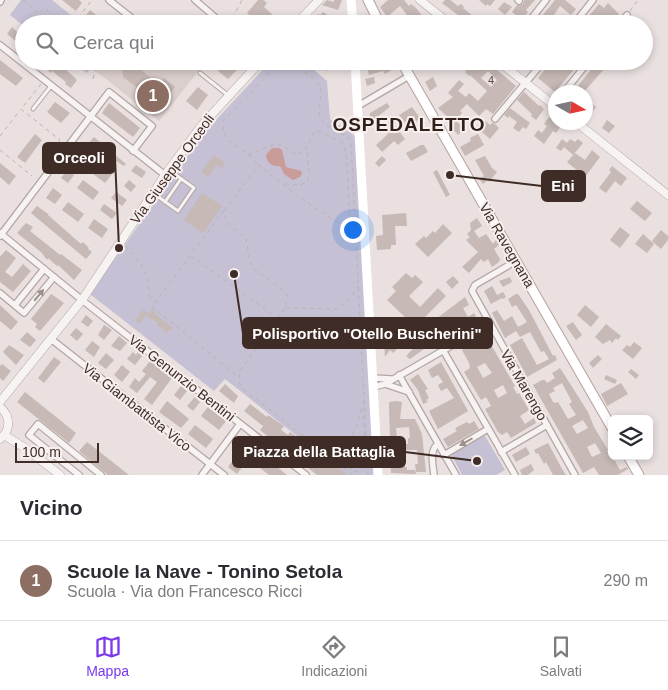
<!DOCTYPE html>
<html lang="it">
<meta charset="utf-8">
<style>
:root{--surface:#fff;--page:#f2f2f3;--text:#2b2b33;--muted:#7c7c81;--line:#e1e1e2;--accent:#7c3aed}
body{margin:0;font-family:Arial,sans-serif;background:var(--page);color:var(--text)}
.controls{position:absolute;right:15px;bottom:15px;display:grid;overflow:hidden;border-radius:8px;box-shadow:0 2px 8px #0003}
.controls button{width:45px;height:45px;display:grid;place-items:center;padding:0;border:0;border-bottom:1px solid var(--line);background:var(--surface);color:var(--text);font:25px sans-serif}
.compass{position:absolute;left:548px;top:85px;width:45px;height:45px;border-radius:50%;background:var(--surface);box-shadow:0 2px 8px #0003;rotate:99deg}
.scale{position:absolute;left:15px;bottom:12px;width:84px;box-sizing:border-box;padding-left:5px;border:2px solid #402c27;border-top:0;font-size:14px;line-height:18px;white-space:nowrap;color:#402c27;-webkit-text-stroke:4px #f6efee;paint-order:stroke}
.you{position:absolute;left:352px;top:229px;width:18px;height:18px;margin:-12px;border:4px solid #fff;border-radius:50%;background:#1a73e8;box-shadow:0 0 0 8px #1a73e833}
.badge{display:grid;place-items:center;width:32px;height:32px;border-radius:50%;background:var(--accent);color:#fff;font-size:16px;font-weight:700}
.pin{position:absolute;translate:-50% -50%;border:2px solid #fff;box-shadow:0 1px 5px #0006}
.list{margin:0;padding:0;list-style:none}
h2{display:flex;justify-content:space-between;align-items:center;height:65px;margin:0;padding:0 20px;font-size:21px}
h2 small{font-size:16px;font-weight:400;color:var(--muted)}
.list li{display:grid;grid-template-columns:32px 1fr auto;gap:15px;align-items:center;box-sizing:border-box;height:80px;padding:0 20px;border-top:1px solid var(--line)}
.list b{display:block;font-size:19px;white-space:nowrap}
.list p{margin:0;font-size:16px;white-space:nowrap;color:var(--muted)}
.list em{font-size:16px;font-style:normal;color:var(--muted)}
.icon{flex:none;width:28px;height:28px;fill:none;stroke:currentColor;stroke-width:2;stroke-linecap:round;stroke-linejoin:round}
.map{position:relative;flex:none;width:668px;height:475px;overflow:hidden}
.search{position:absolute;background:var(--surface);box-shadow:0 2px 8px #0003;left:15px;right:15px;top:15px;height:55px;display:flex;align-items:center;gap:12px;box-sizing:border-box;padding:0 18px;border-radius:28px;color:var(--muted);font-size:19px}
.sheet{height:145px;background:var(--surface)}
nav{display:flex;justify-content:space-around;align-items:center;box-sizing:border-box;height:70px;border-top:1px solid var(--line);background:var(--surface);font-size:14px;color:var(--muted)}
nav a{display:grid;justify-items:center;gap:2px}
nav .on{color:var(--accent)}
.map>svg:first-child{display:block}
.built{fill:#dbcfcd}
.green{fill:#c5c0d3}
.water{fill:#ca9c99}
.building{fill:#c6b9b6;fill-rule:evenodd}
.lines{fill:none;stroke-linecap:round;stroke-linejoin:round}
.service-casing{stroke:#b3a6a4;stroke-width:5}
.minor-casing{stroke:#b3a6a4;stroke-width:8}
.tertiary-casing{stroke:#b3a6a4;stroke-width:9}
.primary-casing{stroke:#b5a19e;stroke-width:11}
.path{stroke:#bcb3b1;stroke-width:1;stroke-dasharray:4 4;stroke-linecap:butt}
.service{stroke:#f7f3f2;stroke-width:3}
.minor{stroke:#f7f3f2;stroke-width:5.5}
.tertiary{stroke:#f7f3f2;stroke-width:8}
.secondary{stroke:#fff;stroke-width:9}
.primary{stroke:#fff;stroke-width:9}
.oneway{fill:#9c908c}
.labels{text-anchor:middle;stroke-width:4;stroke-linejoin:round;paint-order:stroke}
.number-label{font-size:11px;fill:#624f4b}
.street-label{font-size:14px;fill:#402c27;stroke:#f6efee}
.district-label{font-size:19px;font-weight:bold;letter-spacing:1px;fill:#311f1a;stroke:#f6efee}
.leader{fill:none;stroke:#402c27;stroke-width:2}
.callout-dot{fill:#402c27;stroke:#f6efee;stroke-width:2}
.callout{fill:#402c27;stroke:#402c27;stroke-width:2}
.callout-label{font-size:15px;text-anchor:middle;font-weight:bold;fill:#fff}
</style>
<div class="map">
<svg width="668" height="475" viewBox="0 0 668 475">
<rect width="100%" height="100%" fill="#e9e0df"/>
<path class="built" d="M 104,61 L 198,61 L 203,65 L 159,121 L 96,71 Z"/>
<g class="green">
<path d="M 21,0 L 52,0 L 82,24 L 24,24 L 24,26 L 10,15 Z"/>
<path d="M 71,61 L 96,61 L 87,73 Z"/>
<path d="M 271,61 L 304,61 L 327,81 L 330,119 L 355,136 L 375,475 L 346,475 L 225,379 L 214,391 L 90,294 L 203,134 Z"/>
<path d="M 485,436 L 505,470 L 496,475 L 462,475 L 450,452 Z"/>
</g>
<path class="water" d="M 272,148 L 279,148 L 282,150 L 286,167 L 301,171 L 302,173 L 300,177 L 293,180 L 284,174 L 280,166 C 272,167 267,163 266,155 Z"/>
<g class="building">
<path d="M 62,0 L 79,0 L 82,3 L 76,11 Z"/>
<path d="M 258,0 L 263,0 L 267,3 L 264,7 L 283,24 L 267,24 L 257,15 L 254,19 L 247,13 Z"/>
<path d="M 327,0 L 334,2 L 334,0 L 342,0 L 338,10 L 322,5 Z"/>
<path d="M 388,0 L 404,0 L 409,6 L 411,4 L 416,8 L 429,24 L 414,24 L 400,6 L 387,17 L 380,7 Z"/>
<path d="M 445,0 L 450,0 L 458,6 L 461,4 L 464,7 L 463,8 L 479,21 L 477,24 L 470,24 L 442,3 Z"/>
<path d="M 479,0 L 495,0 L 490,6 L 487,4 L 486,6 Z"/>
<path d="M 524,0 L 535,0 L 526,10 L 528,12 L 519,24 L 509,24 L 516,15 L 512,12 L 517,5 L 523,4 Z"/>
<path d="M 555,0 L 565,0 L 576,9 L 571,15 L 560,6 L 553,16 L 560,24 L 553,24 L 548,20 L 545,23 L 541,20 L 544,17 L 542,16 Z"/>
<path d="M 504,2 L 512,7 L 505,15 L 498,9 Z"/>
<path d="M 608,3 L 619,14 L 612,23 L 608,20 L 606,23 L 601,19 L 597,24 L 582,24 L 599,4 L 604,8 Z"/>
<path d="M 90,10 L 95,14 L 108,24 L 92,24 L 84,18 Z"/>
<path d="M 323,12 L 332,18 L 339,24 L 321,24 L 314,19 L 318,14 L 320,15 Z"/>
<path d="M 12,27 L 24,38 L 24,48 L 7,34 Z"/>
<path d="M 0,60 L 23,78 L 16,86 L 0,74 Z"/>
<path d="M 51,61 L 60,64 L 77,80 L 71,88 L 65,84 L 66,82 L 52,71 L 51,73 L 45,68 Z"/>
<path d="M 121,61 L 141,61 L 139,64 L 139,68 L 159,85 L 164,78 L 175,87 L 160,105 L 123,77 Z"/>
<path d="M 228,61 L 234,61 L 240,67 L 228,79 L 218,71 Z"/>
<path d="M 313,61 L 333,61 L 327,71 Z"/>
<path d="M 367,61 L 391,61 L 395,68 L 385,74 L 383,71 L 369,75 L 366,65 L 368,65 Z"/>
<path d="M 475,61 L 481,61 L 487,66 L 489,63 L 516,86 L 493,114 L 486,109 L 479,116 L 467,104 L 460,111 L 462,113 L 455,120 L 464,128 L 458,135 L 450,126 L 453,122 L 438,108 L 453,97 L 448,93 L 459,80 L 464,84 L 458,91 L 466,97 L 469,93 L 478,101 L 487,91 L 470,75 L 469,76 L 465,72 ZM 488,71 L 497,80 L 491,87 L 481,78 Z"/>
<path d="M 516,61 L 534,61 L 527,70 Z"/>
<path d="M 552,61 L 561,62 L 567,67 L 573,61 L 581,61 L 555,92 L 538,78 Z"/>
<path d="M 598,61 L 611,61 L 584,92 L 573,92 Z"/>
<path d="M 374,77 L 375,83 L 367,86 L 365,79 Z"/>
<path d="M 433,77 L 437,86 L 430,91 L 425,82 Z"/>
<path d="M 198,87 L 208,95 L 197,110 L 186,101 Z"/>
<path d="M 524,92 L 539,106 L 540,105 L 544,109 L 536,120 L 531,116 L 532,114 L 517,100 Z"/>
<path d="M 586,99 L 596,107 L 586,120 Z"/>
<path d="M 55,102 L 70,113 L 61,123 L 47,112 Z"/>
<path d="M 109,103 L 140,128 L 133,137 L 102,113 Z"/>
<path d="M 387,103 L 390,107 L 372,121 L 369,118 L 370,113 Z"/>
<path d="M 412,107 L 420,118 L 409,128 L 399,115 Z"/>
<path d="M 510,108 L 530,123 L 526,129 L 523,127 L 519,132 L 513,128 L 517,122 L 509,116 L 508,118 L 504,115 Z"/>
<path d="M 549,117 L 561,126 L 556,133 L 553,131 L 544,144 L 534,136 L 538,130 L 542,133 L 547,126 L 544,124 Z"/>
<path d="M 390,119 L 405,139 L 398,145 L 394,141 L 382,152 L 376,145 L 388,134 L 382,124 Z"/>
<path d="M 483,119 L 490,125 L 492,123 L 495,124 L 499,128 L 490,139 L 477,128 Z"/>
<path d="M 607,120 L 615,126 L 609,133 L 602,128 Z"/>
<path d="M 35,134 L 42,140 L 25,163 L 17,157 Z"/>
<path d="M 478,134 L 484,145 L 465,156 L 460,147 L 471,141 L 470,138 Z"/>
<path d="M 94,137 L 126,164 L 124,166 L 103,152 L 101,155 L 88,144 Z"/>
<path d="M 562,139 L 567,143 L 570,139 L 575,142 L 578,139 L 583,143 L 573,155 L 564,147 L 561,151 L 556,148 Z"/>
<path d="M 421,145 L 424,145 L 428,152 L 411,161 L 406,153 Z"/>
<path d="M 592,150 L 600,157 L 585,177 L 567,162 L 575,153 L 585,160 Z"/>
<path d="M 83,152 L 112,174 L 105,183 L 76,161 Z"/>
<path d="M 214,155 L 225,163 L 221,168 L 217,165 L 208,177 L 201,172 Z"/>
<path d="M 382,156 L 386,160 L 379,167 L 375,163 Z"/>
<path d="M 485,156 L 492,168 L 497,172 L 489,182 L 488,180 L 483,184 L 479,179 L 484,176 L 475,160 Z"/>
<path d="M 0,163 L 16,176 L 9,185 L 0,177 Z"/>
<path d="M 136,165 L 146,172 L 142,178 L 131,171 Z"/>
<path d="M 612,166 L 627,178 L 621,186 L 615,181 L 606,193 L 599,188 L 611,172 L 609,170 Z"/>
<path d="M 67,170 L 74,175 L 68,183 L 61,178 Z"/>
<path d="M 437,170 L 450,195 L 446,197 L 433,172 Z"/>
<path d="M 83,180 L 99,192 L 93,200 L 77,188 Z"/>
<path d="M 129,180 L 136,186 L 131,192 L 124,186 Z"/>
<path d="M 53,188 L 62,195 L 55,204 L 46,198 Z"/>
<path d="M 116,192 L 127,200 L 122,206 L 111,198 Z"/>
<path d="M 202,193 L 222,206 L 203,233 L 184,220 Z"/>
<path d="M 637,201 L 652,213 L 645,221 L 630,209 Z"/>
<path d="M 68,202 L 84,214 L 78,222 L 62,210 Z"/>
<path d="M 104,204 L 117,213 L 112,219 L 100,210 Z"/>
<path d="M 37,206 L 48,214 L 48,215 L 81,244 L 83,242 L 89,248 L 88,249 L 92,252 L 86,259 L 31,213 Z"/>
<path d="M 406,213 L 407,226 L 395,226 L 396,245 L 391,245 L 391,249 L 377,250 L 376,236 L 383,235 L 382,215 Z"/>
<path d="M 477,218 L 482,226 L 474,231 L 479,238 L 486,234 L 493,244 L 496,240 L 499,245 L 494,249 L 500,259 L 499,262 L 492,267 L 488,259 L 484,262 L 481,259 L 469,273 L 462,267 L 478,252 L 466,240 L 470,237 L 467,234 L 471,230 L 470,223 Z"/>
<path d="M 94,219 L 108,229 L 102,238 L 88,228 Z"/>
<path d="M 26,223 L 33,227 L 30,231 L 60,255 L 61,254 L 82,270 L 74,280 L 58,265 L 57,266 L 48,258 L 47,260 L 41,252 L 17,233 Z"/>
<path d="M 443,224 L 452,233 L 428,257 L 415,244 L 424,236 L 426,238 L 433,231 L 435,233 Z"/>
<path d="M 620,227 L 630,235 L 620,248 L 610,240 Z"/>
<path d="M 661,230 L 668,236 L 668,240 L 661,249 L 652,241 Z"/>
<path d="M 643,234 L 654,244 L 647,253 L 635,244 Z"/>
<path d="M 6,250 L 16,258 L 5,272 L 12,277 L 23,264 L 31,271 L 13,292 L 0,282 L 0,257 Z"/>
<path d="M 406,273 L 412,278 L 415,275 L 423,282 L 409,296 L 420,307 L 438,288 L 446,296 L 412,330 L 414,332 L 393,353 L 390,350 L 385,357 L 384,344 L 383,342 L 406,318 L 387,300 L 396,291 L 392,287 Z"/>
<path d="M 453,276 L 459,282 L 452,289 L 446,282 Z"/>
<path d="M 510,277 L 512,282 L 503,287 L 499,281 Z"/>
<path d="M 492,286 L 497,295 L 503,292 L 506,297 L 503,299 L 502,298 L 491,304 L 484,291 Z"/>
<path d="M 51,294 L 64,303 L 40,331 L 35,327 L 37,324 L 31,319 Z"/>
<path d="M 516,294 L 518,294 L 529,310 L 553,356 L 555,355 L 557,360 L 527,377 L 510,345 L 522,338 L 537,365 L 549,359 L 544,351 L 541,352 L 530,332 L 520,337 L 516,331 L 505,338 L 492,313 L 497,310 L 504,321 L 512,316 L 518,327 L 527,322 L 516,305 L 512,307 L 508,299 Z"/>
<path d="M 465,297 L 469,305 L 463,308 L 468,317 L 474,313 L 478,321 L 441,342 L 432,322 Z"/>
<path d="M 0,305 L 18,322 L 11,330 L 0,321 Z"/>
<path d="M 585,305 L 599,317 L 591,327 L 577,315 Z"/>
<path d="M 152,309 L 156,313 L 155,314 L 173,328 L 170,331 L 169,330 L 167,333 L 157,325 L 158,323 L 147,316 Z"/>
<path d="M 143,310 L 148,313 L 140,323 L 135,320 Z"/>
<path d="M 86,315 L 93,321 L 88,327 L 81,322 Z"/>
<path d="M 573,322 L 582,335 L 576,340 L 566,326 Z"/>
<path d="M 606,324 L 621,336 L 618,340 L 616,338 L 612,343 L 610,340 L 603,344 L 595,337 Z"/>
<path d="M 104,325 L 112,330 L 104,340 L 98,335 Z"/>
<path d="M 76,328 L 83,334 L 77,341 L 70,335 Z"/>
<path d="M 27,332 L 36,340 L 30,347 L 20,340 Z"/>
<path d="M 426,335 L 434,342 L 428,349 L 424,349 L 410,359 L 406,356 Z"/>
<path d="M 119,336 L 127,343 L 120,351 L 111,346 Z"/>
<path d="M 486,336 L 515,386 L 513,387 L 517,394 L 519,393 L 529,410 L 520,416 L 525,424 L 534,418 L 536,423 L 511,438 L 507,432 L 502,435 L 498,432 L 485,409 L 491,406 L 486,397 L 481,400 L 464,372 L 470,368 L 469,366 L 470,365 L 462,350 L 468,346 L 469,349 L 478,344 L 483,341 L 482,339 ZM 485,363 L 492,373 L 483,378 L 477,367 ZM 503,385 L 507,393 L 498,398 L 494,390 Z"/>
<path d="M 92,341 L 100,347 L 94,357 L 85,350 Z"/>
<path d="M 634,342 L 642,348 L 633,359 L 622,350 L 627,345 L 630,347 Z"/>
<path d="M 9,345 L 24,355 L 16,365 L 3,352 Z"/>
<path d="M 138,351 L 143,355 L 135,365 L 127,359 L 133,352 L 136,355 Z"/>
<path d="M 106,353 L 114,360 L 106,369 L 98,363 Z"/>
<path d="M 598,355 L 602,359 L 593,368 L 589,363 Z"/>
<path d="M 54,357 L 61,362 L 44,383 L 38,378 Z"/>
<path d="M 150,361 L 172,378 L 152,405 L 144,399 L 157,382 L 150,377 L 137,393 L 129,387 L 135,378 L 139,382 L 146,374 L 142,371 Z"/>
<path d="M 441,362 L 468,411 L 438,429 L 429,411 L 454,398 L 447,388 L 441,391 L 438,385 L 443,382 L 438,375 L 432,378 L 428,370 Z"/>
<path d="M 2,364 L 11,371 L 3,381 L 0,378 L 0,366 Z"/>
<path d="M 122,365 L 130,372 L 122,382 L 114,375 Z"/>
<path d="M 560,368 L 588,412 L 594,427 L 608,450 L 607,451 L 611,458 L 613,457 L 620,470 L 627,467 L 628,469 L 618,475 L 599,475 L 594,467 L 583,473 L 533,385 L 542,380 L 545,380 L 547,383 L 555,378 L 552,373 ZM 562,383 L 572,402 L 569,404 L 576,415 L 568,419 L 558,402 L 555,403 L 553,402 L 549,394 L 555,391 L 553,388 ZM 583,420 L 588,428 L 577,434 L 572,426 ZM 595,443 L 601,453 L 592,457 L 587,447 Z"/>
<path d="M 631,369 L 639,375 L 636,379 L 628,372 Z"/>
<path d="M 418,374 L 428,389 L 425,390 L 429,398 L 426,400 L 428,402 L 423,404 L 418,390 L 410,380 Z"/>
<path d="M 606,375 L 617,380 L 615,384 L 604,379 Z"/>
<path d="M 621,383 L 628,394 L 607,406 L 601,394 Z"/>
<path d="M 225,384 L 238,396 L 234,403 L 219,391 Z"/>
<path d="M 181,386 L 187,391 L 180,400 L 174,395 Z"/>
<path d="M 25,392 L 76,433 L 69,443 L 17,402 Z"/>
<path d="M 195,397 L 200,402 L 193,411 L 187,406 Z"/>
<path d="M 167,401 L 189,419 L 181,428 L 159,412 Z"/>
<path d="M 396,401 L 402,402 L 400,419 L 415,419 L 422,434 L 426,472 L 416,472 L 415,464 L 418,464 L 417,450 L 406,450 L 406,444 L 408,444 L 408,438 L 410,438 L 409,427 L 396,428 L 398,449 L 404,448 L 405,467 L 407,467 L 407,470 L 415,470 L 416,474 L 391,473 L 389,406 L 389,402 Z"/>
<path d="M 250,404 L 267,417 L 268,415 L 284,426 L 281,430 L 288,435 L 290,432 L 308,445 L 302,453 L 309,458 L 315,450 L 347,475 L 317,475 L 260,430 L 263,426 L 244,411 Z"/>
<path d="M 208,407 L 226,421 L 219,430 L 201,416 Z"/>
<path d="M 474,421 L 479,429 L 448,447 L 443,439 L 457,431 L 455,429 L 457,427 L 467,422 L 469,424 Z"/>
<path d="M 195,425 L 213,439 L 206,448 L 188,434 Z"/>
<path d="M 87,442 L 96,449 L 129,475 L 108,475 L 104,472 L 79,451 Z"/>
<path d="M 247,442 L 256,449 L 237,474 L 228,467 Z"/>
<path d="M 548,443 L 562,469 L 566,475 L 553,475 L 546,462 L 544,464 L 538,453 L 536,454 L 534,450 Z"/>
<path d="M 526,447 L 530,454 L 516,462 L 512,455 Z"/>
<path d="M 264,456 L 267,459 L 287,475 L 269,475 L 260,468 L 257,465 Z"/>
<path d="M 531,464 L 534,470 L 528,475 L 522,475 L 520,470 Z"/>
</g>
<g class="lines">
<g class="service-casing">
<g id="service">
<path d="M 200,73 L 229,96"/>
<path d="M 33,109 L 51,86"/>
<path d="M 153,193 L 178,211 L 194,188 L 169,170"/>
<path d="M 165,202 L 181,179"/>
</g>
</g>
<g class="minor-casing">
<g id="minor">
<path d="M 109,0 L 133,19"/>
<path d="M 195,0 L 223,24"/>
<path d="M 518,0 L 519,1"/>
<path d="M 0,2 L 1,0"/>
<path d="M 527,24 L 546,0"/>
<path d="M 574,24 L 593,0"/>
<path d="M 620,24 L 627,15"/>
<path d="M 0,45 L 165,175"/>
<path d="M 564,92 L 589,61"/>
<path d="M 358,106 L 409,76"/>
<path d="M 495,119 L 544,61"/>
<path d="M 0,233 L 82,300 L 306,475"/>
<path d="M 0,236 L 109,92 L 152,126 L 133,151"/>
<path d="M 516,261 L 475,285 L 472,291 L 575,475"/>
<path d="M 0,293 L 24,313 L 54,277"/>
<path d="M 15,305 L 44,269"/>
<path d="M 51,339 L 224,475"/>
<path d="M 443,350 L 515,475"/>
<path d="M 399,375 L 456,475"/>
<path d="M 373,378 L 391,379"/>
<path d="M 385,384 L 409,392"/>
<path d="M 374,387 L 385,384 L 489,324"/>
<path d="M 501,452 L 547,425"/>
<path d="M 444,455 L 488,429"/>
<path d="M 79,475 L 29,435 L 38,424 L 101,475"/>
<path d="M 202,475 L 240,424"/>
<path d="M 434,475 C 433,465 429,450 438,444"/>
</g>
</g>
<g class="tertiary-casing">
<g id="tertiary">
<path d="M 420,0 L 450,24"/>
<path d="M 296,24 L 319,0"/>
<path d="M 498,61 L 556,107"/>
<path d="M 576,122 L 668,195"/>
<path d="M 0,402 L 82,300 L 165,175 L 202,125 L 261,61"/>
<path d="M 0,407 C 11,416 11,430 0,439"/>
<path d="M 4,435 L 25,448 L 60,475"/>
</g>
</g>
<g class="primary-casing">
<g id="primary">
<path d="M 368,0 L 380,24"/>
<path d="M 401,61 L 612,428"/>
<path d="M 628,456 L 639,475"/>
</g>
</g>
<g class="path">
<path d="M 23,0 L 39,14 L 44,8 L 66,24"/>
<path d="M 630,11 L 638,0"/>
<path d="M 73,24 L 92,0"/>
<path d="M 241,24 L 234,15 L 242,0"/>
<path d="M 281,61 L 224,120 C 219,139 235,144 248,155 L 274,144 L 279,144 L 297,155 L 307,148 L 314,132 L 318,131 L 342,142 L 346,153 L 350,221 L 346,225 L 340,224 L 296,195 L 259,165 L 225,210 C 222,223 237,231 246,239 L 250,262 L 253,268 L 285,292 L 287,297 L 285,308 L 240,371 L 239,382 L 242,388 L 353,475"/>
<path d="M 292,61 L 318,83 L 321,89 L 319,117 L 326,125 L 349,138 L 351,141 L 368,475"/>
<path d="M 38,69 L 44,61"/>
<path d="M 93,79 L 95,71 L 102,61"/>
<path d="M 41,84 L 21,109 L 60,140 L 58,143"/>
<path d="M 0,136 L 20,110"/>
<path d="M 0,150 L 32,176"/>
<path d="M 249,155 L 258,165"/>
<path d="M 285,184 L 300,185 L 307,182 L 309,171 L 307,149"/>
<path d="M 224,210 L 152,307 L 235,374 L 238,372"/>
<path d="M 125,246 C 140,261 150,274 149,296 L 156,302"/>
<path d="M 191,256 L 277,318"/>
<path d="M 286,308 L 337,309 L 350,299 L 358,287"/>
<path d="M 365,401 C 357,413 358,443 339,443 C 335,443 328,439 324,438 L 321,440 L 321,445 L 355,472 L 359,471 L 362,467 L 360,462 L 352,462 L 345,458 L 343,451 L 348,445 L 353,444 L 363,456 L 365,454 L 363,411 L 365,408"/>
</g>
<use href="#service" class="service"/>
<use href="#minor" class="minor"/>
<use href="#tertiary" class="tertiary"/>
<g class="secondary">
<path d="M 351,0 L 353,24"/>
<path d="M 355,61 L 378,475"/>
</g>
<use href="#primary" class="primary"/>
</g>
<defs><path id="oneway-solid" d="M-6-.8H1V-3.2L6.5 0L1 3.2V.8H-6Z" transform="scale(1.25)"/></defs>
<g class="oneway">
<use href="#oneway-solid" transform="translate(39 295) rotate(-50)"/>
<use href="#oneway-solid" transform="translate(466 442) rotate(150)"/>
</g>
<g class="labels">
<g class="number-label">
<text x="491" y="84">4</text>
</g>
<g class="street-label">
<text transform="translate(172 169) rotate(-54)" y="5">Via Giuseppe Orceoli</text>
<text transform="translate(507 245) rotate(60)" y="5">Via Ravegnana</text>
<text transform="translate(182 378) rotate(38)" y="5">Via Genunzio Bentini</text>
<text transform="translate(524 385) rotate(60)" y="5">Via Marengo</text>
<text transform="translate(137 407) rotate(38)" y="5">Via Giambattista Vico</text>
</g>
<g class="district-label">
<text x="409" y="131">OSPEDALETTO</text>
</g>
</g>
<path class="leader" d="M119 248L115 158M450 175L542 186M234 274L243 333M477 461L405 452"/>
<g class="callout-dot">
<circle cx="119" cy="248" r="5"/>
<circle cx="450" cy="175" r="5"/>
<circle cx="234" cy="274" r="5"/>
<circle cx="477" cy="461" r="5"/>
</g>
<g class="callout">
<rect x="43" y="143" width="72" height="30" rx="5"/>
<rect x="542" y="171" width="43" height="30" rx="5"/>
<rect x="243" y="318" width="249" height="30" rx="5"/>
<rect x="233" y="437" width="172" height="30" rx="5"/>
</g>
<g class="callout-label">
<text x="79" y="163">Orceoli</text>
<text x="563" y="191">Eni</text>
<text x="367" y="339">Polisportivo "Otello Buscherini"</text>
<text x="319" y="457">Piazza della Battaglia</text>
</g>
</svg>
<div class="controls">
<button><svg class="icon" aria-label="layers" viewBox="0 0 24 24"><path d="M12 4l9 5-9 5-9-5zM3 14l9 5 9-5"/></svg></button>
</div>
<svg class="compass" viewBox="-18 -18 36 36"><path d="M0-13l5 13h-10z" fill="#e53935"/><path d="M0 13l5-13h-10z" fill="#7c7c81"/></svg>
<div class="scale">100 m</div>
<div class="you"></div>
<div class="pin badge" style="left:153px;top:96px;background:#8d6e63">1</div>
<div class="search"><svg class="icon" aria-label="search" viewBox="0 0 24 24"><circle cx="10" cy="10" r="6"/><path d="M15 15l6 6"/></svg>Cerca qui</div>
</div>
<section class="sheet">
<h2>Vicino<small></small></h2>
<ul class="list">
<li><span class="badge" style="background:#8d6e63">1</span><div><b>Scuole la Nave - Tonino Setola</b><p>Scuola · Via don Francesco Ricci</p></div><em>290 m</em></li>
</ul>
</section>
<nav>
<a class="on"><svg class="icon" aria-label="map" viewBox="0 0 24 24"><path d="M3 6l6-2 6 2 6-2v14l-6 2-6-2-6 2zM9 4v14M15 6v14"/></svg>Mappa</a>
<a><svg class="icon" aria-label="directions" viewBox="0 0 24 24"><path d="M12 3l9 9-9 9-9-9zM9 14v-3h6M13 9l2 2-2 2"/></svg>Indicazioni</a>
<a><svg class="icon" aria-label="saved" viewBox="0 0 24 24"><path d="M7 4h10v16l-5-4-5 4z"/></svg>Salvati</a>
</nav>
